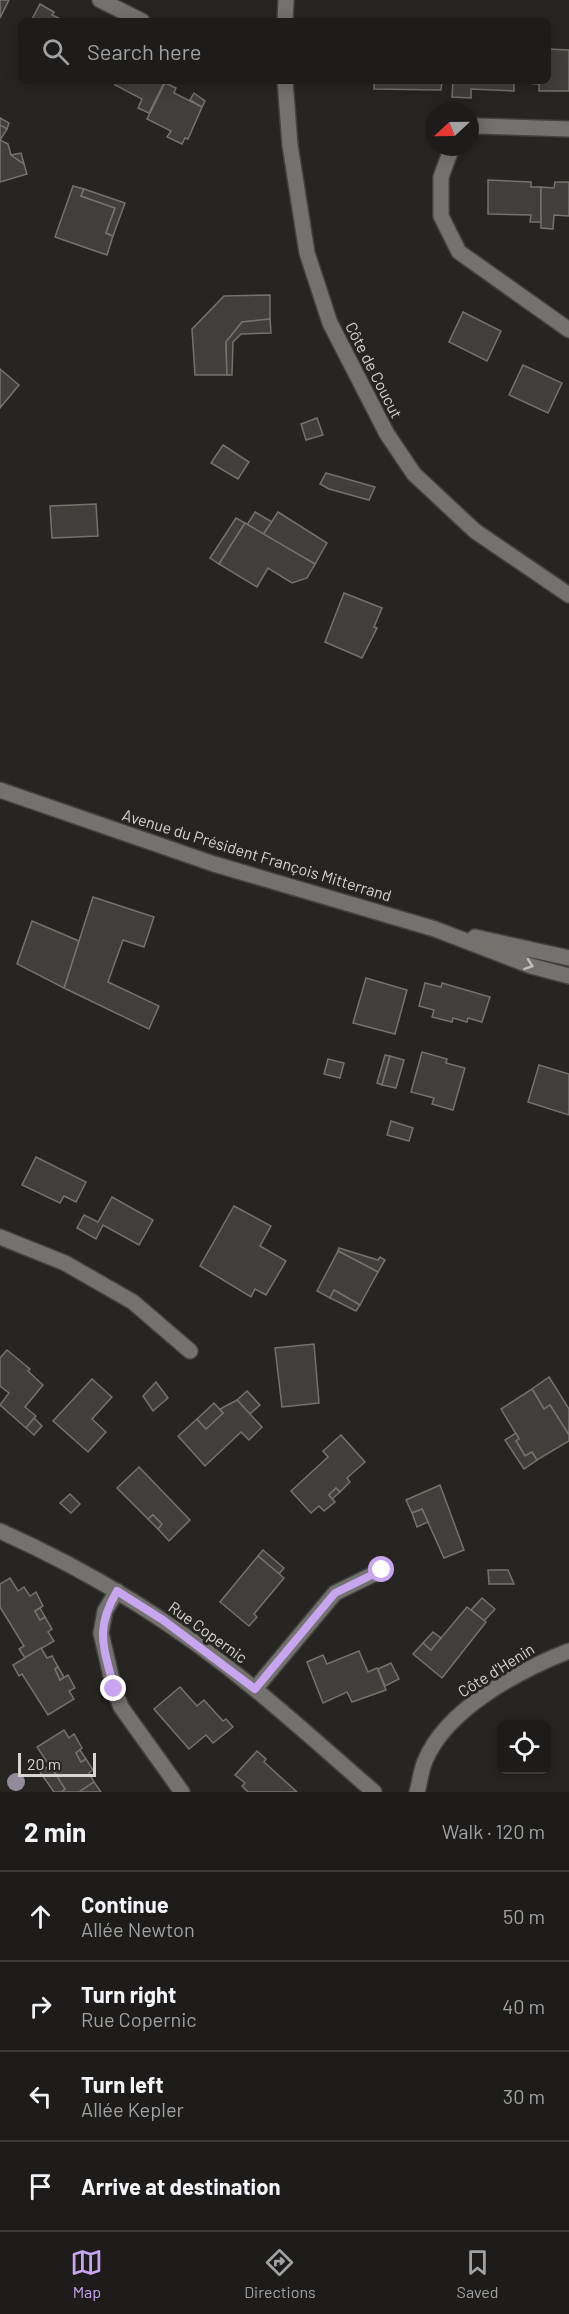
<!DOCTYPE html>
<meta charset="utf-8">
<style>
:root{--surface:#1d1c1a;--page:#2a2927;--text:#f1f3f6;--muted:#a0a1a2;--line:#3b3a39;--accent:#c7a6ef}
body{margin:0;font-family:Barlow,sans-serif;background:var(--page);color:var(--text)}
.controls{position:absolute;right:18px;bottom:18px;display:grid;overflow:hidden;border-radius:9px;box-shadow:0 3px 15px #0003}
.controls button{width:54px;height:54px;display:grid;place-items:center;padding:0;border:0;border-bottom:2px solid var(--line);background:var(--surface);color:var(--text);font:30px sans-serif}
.compass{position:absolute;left:425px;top:102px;width:54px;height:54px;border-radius:50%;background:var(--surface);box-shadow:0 3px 15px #0003;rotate:248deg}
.scale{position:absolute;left:18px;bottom:15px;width:78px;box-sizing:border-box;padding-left:6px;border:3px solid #d6d5d3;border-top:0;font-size:16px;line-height:21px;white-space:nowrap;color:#d6d5d3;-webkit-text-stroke:4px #272522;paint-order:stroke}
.stop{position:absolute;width:18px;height:18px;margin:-14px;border:4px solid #c7a6ef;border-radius:50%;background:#fff}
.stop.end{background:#c7a6ef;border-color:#fff;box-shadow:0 2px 6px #0008}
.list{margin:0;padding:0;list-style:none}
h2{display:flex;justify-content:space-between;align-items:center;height:78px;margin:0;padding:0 24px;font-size:26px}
h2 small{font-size:20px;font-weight:400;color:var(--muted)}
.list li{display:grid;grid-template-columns:39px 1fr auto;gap:18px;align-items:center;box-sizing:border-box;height:90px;padding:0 24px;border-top:2px solid var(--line)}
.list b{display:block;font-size:22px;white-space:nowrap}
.list p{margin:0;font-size:20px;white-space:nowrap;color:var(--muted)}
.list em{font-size:20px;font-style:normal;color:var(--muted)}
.icon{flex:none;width:33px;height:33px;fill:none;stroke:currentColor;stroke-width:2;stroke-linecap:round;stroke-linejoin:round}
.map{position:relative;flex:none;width:569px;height:1792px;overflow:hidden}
.search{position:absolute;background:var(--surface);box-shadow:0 3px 15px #0003;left:18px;right:18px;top:18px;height:66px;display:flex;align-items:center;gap:15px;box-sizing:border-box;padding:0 21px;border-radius:9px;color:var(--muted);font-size:22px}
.sheet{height:438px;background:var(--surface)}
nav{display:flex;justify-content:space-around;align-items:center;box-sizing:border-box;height:84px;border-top:2px solid var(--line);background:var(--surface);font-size:16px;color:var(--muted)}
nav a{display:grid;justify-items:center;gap:3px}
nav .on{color:var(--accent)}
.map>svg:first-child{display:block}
.building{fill:#413f3c;stroke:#74726e;stroke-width:1.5}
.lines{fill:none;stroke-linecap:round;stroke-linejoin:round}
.minor-casing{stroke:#434240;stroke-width:18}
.tertiary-casing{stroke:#434240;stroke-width:18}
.minor{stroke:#74726e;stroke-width:15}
.tertiary{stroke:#74726e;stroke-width:15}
.tree{fill:#938b99}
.oneway{stroke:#c2c1bf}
.route{stroke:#c7a6ef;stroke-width:8}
.labels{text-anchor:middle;stroke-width:6;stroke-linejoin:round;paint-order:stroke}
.street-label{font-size:16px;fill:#d6d5d3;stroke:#272522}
</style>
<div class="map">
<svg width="569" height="1792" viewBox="0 0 569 1792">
<rect width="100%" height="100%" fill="#272522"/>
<g class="building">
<path d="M 0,0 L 9,0 L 0,18 Z"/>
<path d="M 40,4 L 54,12 L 52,15 L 65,21 L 31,21 Z"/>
<path d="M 548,49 L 569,50 L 569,91 L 539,91 L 539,84 L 526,83 L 548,81 Z"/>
<path d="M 117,81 L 165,81 L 149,113 L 138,108 L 142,99 L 115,85 Z"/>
<path d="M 374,81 L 442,81 L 441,90 L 374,89 Z"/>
<path d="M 453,81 L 526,81 L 514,82 L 514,91 L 471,89 L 471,98 L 452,97 Z"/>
<path d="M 165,83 L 176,88 L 174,93 L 202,107 L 188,139 L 185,138 L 182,144 L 167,137 L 171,131 L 147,119 Z"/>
<path d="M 194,93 L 205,101 L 202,107 L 190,100 Z"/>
<path d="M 0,118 L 9,123 L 7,129 L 0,125 Z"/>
<path d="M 0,125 L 7,129 L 0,140 L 8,144 L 11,155 L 24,164 L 27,174 L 0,182 Z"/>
<path d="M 21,153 L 24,164 L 11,155 Z"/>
<path d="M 488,180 L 531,182 L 531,187 L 541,187 L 541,222 L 530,222 L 531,215 L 488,214 Z"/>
<path d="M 555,182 L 569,182 L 569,216 L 554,215 L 553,229 L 541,228 L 541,187 L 554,188 Z"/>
<path d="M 73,186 L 84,189 L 81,196 L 115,208 L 106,233 L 113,236 L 107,255 L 55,237 Z"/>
<path d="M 84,189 L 125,203 L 113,236 L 106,233 L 115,208 L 81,196 Z"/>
<path d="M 270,295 L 270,319 L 242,322 L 226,342 L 227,375 L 195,375 L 192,329 L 224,296 Z"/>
<path d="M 463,312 L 501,331 L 487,361 L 449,342 Z"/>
<path d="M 270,319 L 271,333 L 241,334 L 233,342 L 232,375 L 227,375 L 226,342 L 242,322 Z"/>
<path d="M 523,365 L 562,383 L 548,413 L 509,395 Z"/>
<path d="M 0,369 L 19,385 L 0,408 Z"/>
<path d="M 317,418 L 323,435 L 306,440 L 301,424 Z"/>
<path d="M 223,445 L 249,462 L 238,479 L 211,463 Z"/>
<path d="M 326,473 L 375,487 L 369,500 L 329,489 L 320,484 Z"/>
<path d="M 96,504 L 98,536 L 52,538 L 50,506 Z"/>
<path d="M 255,512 L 272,522 L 263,535 L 247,525 Z"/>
<path d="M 278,512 L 327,543 L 315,564 L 263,535 Z"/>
<path d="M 236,518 L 245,523 L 219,564 L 210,558 Z"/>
<path d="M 245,523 L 315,564 L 307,578 L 292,583 L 268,568 L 257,587 L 219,564 Z"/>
<path d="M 344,593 L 382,608 L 374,627 L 377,628 L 362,658 L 325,642 Z"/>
<path d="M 93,897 L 154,917 L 144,947 L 123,940 L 108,982 L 159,1006 L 149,1029 L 64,988 Z"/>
<path d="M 32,921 L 79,941 L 64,988 L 17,964 Z"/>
<path d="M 366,978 L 407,990 L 395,1034 L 353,1023 Z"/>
<path d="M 425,983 L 441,987 L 442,983 L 490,997 L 482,1022 L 468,1018 L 467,1022 L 453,1018 L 452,1022 L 432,1017 L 434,1010 L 419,1006 Z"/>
<path d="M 422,1052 L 447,1059 L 446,1063 L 465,1068 L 453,1110 L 432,1104 L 434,1098 L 411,1092 Z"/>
<path d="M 385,1055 L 390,1056 L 382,1085 L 377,1083 Z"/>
<path d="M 390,1056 L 404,1060 L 396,1088 L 382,1085 Z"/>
<path d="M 328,1059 L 344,1063 L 340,1078 L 324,1074 Z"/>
<path d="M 539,1065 L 569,1074 L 569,1115 L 528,1102 Z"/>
<path d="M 391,1121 L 413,1128 L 409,1141 L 387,1135 Z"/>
<path d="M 36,1157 L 86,1182 L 76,1202 L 64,1196 L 60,1203 L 22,1185 Z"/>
<path d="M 112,1197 L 153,1220 L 139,1245 L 103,1225 L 96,1239 L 77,1228 L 84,1215 L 98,1222 Z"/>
<path d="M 234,1206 L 271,1226 L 260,1246 L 286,1261 L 266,1295 L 255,1289 L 251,1297 L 200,1266 Z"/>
<path d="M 339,1248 L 378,1260 L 380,1257 L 385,1260 L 378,1272 L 338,1251 Z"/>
<path d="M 338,1251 L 378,1272 L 360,1305 L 334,1290 L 330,1298 L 317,1291 Z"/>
<path d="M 334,1290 L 360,1305 L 356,1311 L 330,1298 Z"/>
<path d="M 314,1344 L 319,1403 L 282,1407 L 275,1348 Z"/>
<path d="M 7,1350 L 30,1369 L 28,1371 L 43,1385 L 25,1407 L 36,1416 L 26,1428 L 0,1405 L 9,1393 L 0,1386 L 0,1358 Z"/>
<path d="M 549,1377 L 569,1409 L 569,1435 L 550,1405 L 544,1409 L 532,1389 Z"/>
<path d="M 92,1379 L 112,1397 L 92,1419 L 106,1432 L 88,1452 L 53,1421 Z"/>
<path d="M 156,1382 L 168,1398 L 153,1411 L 143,1396 Z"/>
<path d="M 532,1389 L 544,1409 L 550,1405 L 569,1435 L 569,1441 L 537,1460 L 532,1452 L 525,1456 L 516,1441 L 519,1439 L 501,1409 Z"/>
<path d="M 247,1391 L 260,1405 L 250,1414 L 237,1400 Z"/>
<path d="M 237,1400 L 262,1427 L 249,1440 L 241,1432 L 205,1466 L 178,1436 L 197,1419 L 206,1429 L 223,1413 L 220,1409 Z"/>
<path d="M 214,1403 L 223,1413 L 206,1429 L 197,1419 Z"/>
<path d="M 34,1418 L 42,1426 L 34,1435 L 26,1428 Z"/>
<path d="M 516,1433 L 519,1439 L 516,1441 L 525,1456 L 532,1452 L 537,1460 L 524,1469 L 505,1440 Z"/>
<path d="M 341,1435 L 365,1462 L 347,1478 L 350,1482 L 340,1492 L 336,1488 L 329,1495 L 335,1502 L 324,1511 L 319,1506 L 311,1513 L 291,1491 L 328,1457 L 323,1451 Z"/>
<path d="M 139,1467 L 190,1520 L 169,1541 L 158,1529 L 162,1524 L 153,1515 L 148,1519 L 117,1488 Z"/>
<path d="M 440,1485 L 464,1550 L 444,1558 L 422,1509 L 412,1513 L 406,1500 Z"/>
<path d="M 336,1488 L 340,1492 L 332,1499 L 329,1495 Z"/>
<path d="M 70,1494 L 80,1504 L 71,1513 L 60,1503 Z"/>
<path d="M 422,1509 L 428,1522 L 417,1527 L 412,1513 Z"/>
<path d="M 153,1515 L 162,1524 L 158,1529 L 148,1519 Z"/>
<path d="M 263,1550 L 284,1568 L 279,1574 L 258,1556 Z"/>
<path d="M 258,1556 L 284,1578 L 254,1614 L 257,1617 L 249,1626 L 220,1602 Z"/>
<path d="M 488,1570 L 508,1570 L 514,1584 L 489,1584 Z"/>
<path d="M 10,1578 L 18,1591 L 24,1587 L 30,1596 L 36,1592 L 43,1606 L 35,1611 L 40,1620 L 45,1617 L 52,1629 L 48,1632 L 54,1641 L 25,1658 L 19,1649 L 24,1646 L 0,1607 L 0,1584 Z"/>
<path d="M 482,1598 L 495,1609 L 484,1621 L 471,1610 Z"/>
<path d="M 467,1607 L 486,1622 L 442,1678 L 413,1654 L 423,1643 L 431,1650 Z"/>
<path d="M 40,1608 L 45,1617 L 40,1620 L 35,1611 Z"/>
<path d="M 433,1632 L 441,1638 L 431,1650 L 423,1643 Z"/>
<path d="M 41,1648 L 47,1658 L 52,1656 L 58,1667 L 55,1669 L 60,1680 L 68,1675 L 75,1688 L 69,1691 L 74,1699 L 48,1715 L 22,1674 L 19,1676 L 13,1665 Z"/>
<path d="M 359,1651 L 368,1672 L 377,1668 L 386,1690 L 352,1702 L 347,1692 L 323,1703 L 307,1662 L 323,1655 L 327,1664 Z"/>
<path d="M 391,1663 L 399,1679 L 385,1686 L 378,1669 Z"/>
<path d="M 58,1667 L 64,1677 L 60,1680 L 55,1669 Z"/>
<path d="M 180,1687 L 197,1706 L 204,1700 L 223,1721 L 226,1719 L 233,1727 L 213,1743 L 206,1735 L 189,1749 L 154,1709 Z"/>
<path d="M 64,1730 L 69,1738 L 74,1734 L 82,1748 L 76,1753 L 81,1762 L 86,1759 L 93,1770 L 89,1773 L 94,1782 L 79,1792 L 61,1792 L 65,1789 L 37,1747 Z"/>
<path d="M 80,1750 L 86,1759 L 81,1762 L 76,1753 Z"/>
<path d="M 257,1751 L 266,1759 L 264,1762 L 297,1792 L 248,1792 L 242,1786 L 245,1783 L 235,1775 Z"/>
<path d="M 50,1765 L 65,1789 L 61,1792 L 54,1792 L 40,1772 Z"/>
<path d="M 94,1782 L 101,1792 L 79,1792 Z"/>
</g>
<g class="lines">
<g class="minor-casing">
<g id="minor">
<path d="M 100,0 L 142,21"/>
<path d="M 285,21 L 286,0"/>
<path d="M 285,81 L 290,145 L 307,253 L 330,323 L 387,434 L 414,474 L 475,531 L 569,595"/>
<path d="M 470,130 L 477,126 L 569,129"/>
<path d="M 452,147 L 441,177 L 441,216 L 459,252 L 569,330"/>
<path d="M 0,1237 L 65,1263 L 133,1302 L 190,1351"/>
<path d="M 0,1531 C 92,1572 178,1625 256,1690 C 296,1723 335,1758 374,1792"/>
<path d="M 117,1591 L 105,1611 L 101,1633 L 114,1689 L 121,1707 L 182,1792"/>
<path d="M 255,1689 L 335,1593 L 382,1570"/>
<path d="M 417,1792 C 420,1782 421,1770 425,1761 C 446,1709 520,1670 569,1651"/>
</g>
</g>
<g class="tertiary-casing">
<g id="tertiary">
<path d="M 0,790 L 214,864 L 435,929 L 531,966 L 569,976"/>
<path d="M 475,937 L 569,958"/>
</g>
</g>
<use href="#minor" class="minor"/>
<use href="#tertiary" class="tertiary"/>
</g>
<circle class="tree" cx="16" cy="1782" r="9"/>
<defs><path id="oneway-chevron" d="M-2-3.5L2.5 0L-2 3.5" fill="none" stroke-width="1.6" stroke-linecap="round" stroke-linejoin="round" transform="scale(1.5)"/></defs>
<use class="oneway" href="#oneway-chevron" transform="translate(529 965) rotate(19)"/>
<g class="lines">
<path class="route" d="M 114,1689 C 104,1646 94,1631 117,1591 L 163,1620 L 255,1689 L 335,1593 L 382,1570"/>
</g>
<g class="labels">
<g class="street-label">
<text transform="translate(374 370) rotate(63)" y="6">Côte de Coucut</text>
<text transform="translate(257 855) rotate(17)" y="6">Avenue du Président François Mitterrand</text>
<text transform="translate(208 1632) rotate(36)" y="6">Rue Copernic</text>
<text transform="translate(496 1670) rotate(-32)" y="6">Côte d'Henin</text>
</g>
</g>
</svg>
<div class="controls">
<button><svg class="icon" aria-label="locate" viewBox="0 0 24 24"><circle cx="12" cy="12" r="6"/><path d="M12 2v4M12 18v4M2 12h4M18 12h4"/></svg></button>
</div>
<svg class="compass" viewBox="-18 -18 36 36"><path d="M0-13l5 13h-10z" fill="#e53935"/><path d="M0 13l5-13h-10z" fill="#a0a1a2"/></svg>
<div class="scale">20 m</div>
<div class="stop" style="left:382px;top:1570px"></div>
<div class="stop end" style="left:114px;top:1689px"></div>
<div class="search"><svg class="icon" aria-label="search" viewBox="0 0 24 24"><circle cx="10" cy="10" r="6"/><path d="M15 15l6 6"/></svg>Search here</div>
</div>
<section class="sheet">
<h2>2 min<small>Walk · 120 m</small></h2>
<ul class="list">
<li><svg class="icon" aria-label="ahead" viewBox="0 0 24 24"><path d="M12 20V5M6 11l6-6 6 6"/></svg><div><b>Continue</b><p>Allée Newton</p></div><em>50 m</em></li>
<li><svg class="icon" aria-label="right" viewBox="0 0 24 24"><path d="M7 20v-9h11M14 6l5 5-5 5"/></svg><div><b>Turn right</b><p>Rue Copernic</p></div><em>40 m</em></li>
<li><svg class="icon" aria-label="left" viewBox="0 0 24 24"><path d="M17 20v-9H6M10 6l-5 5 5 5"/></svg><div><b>Turn left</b><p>Allée Kepler</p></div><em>30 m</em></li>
<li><svg class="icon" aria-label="arrive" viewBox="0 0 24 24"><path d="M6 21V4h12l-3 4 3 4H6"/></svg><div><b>Arrive at destination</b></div></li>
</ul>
</section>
<nav>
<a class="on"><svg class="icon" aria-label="map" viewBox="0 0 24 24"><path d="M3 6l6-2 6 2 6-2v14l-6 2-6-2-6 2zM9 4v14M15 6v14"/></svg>Map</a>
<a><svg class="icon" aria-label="directions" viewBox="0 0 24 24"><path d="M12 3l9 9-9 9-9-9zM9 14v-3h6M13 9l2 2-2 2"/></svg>Directions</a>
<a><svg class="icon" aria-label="saved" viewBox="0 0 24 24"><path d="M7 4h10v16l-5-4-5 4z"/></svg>Saved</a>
</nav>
